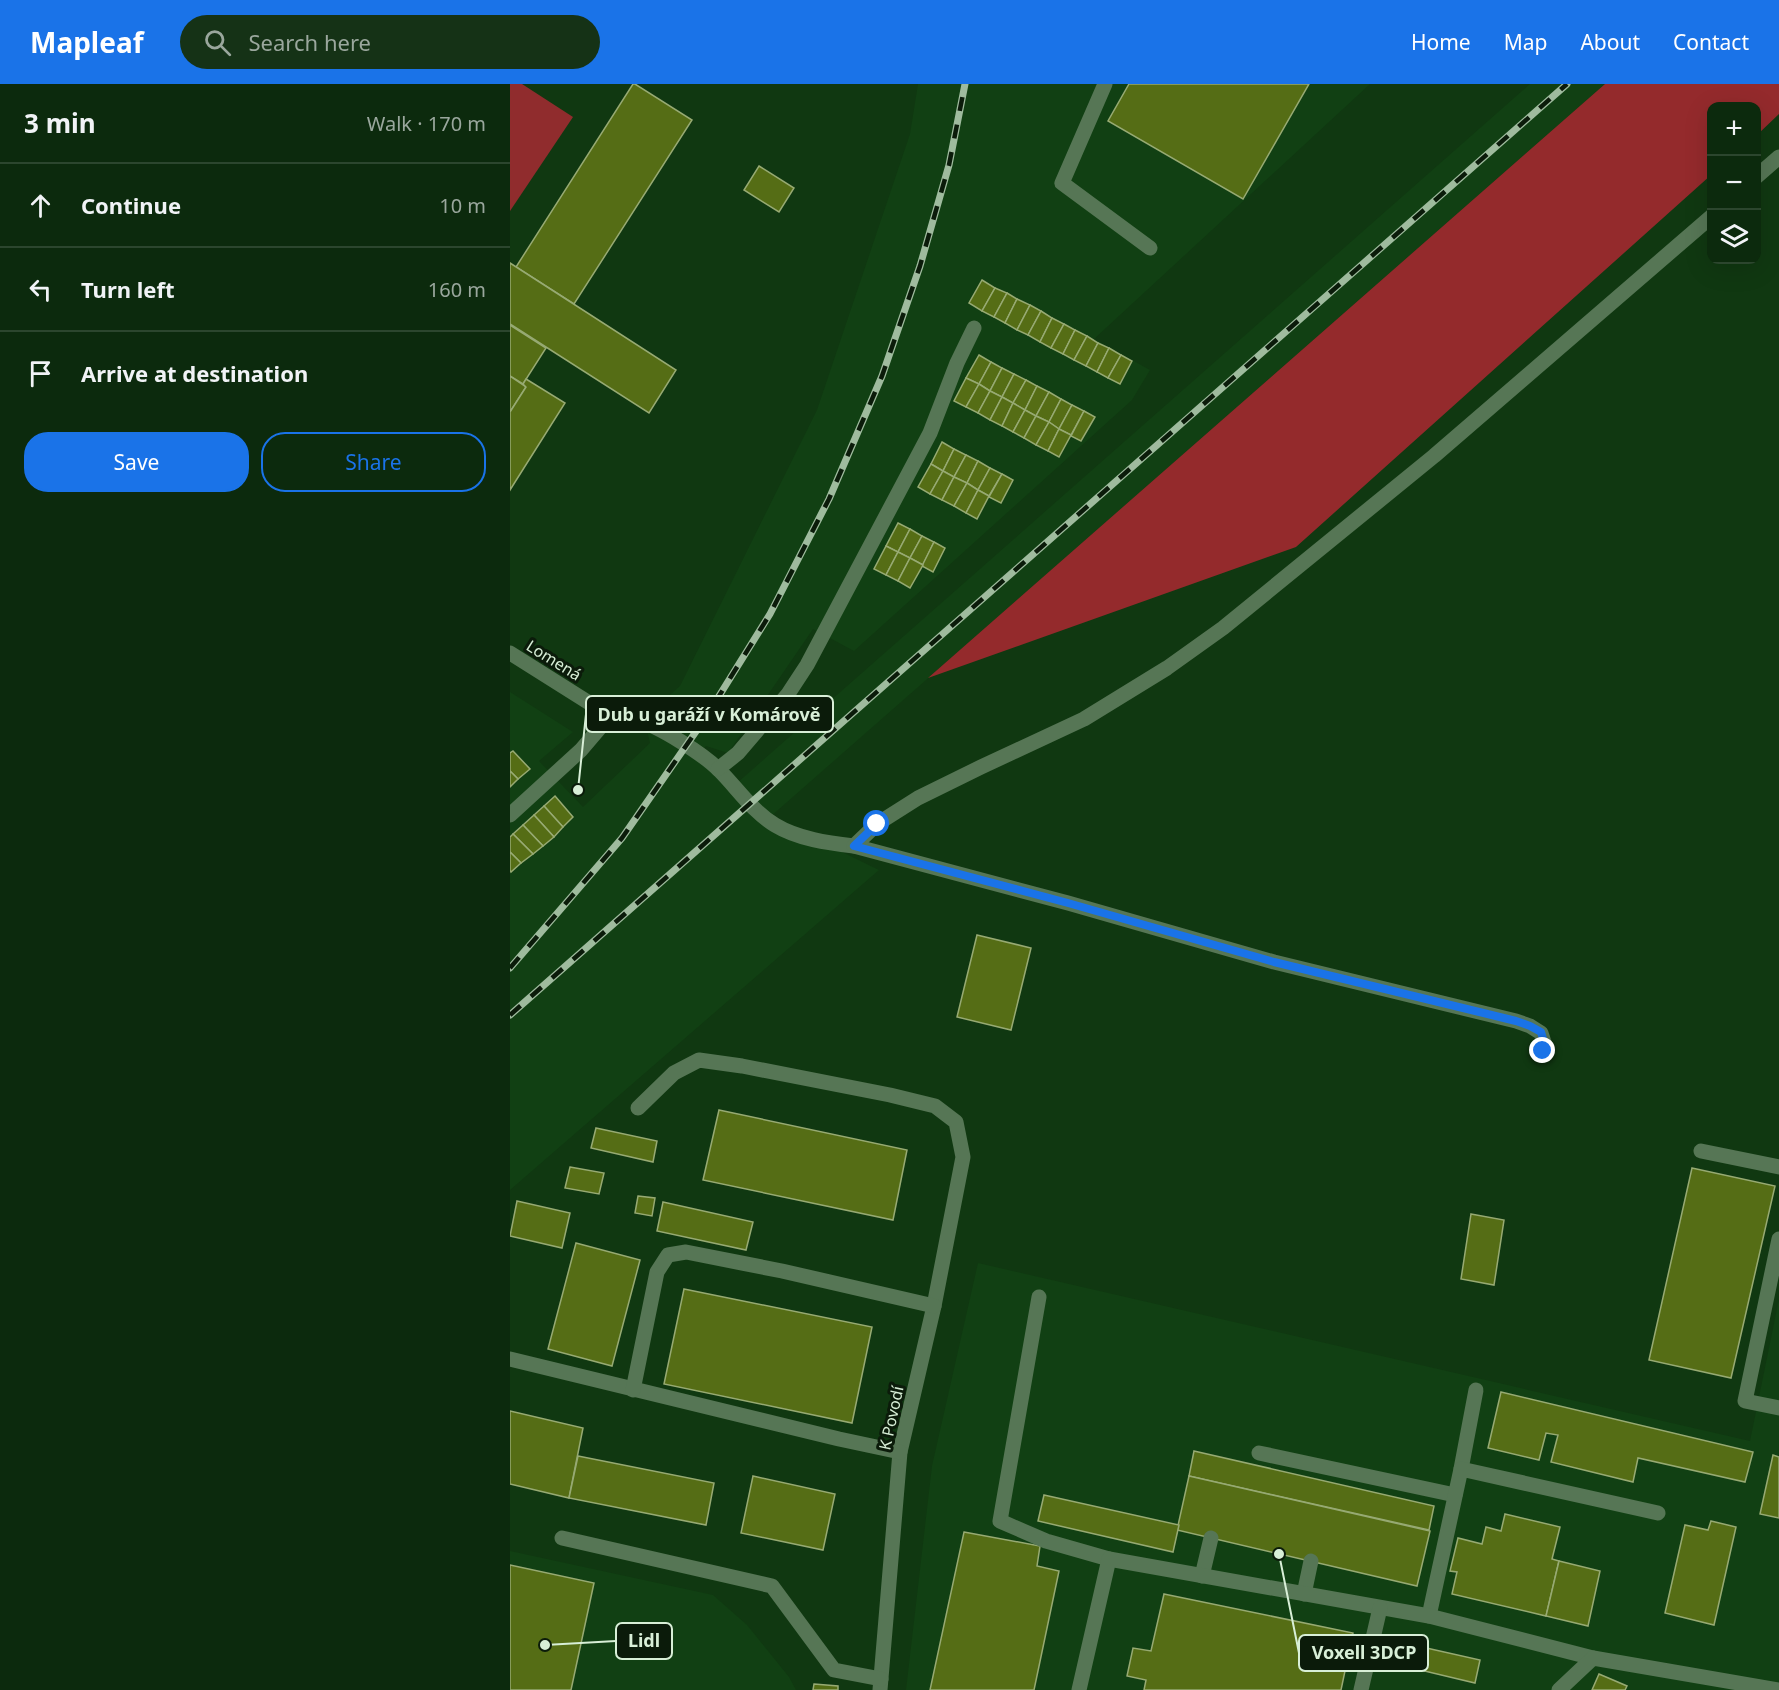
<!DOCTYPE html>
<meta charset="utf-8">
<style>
:root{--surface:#0c2a0d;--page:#153216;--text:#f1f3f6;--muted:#9aa79d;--line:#2c462e;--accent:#1a73e8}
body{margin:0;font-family:"Noto Sans",sans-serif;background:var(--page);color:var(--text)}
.controls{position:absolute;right:18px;top:18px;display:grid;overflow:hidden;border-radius:12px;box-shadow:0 6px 24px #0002}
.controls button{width:54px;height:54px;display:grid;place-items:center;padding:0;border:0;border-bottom:2px solid var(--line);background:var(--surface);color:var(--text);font:30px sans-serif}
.stop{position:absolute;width:18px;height:18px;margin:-14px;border:4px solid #1a73e8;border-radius:50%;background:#fff}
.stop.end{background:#1a73e8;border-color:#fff;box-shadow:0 2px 6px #0008}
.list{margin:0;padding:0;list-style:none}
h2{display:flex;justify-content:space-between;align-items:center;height:78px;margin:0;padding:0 24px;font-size:26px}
h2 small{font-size:20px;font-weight:400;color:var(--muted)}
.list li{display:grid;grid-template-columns:39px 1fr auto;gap:18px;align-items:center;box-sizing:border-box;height:84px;padding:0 24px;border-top:2px solid var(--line)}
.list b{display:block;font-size:22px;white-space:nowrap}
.list em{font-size:20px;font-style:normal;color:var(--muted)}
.actions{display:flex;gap:12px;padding:18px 24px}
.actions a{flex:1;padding:14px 0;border:2px solid var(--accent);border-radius:24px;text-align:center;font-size:21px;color:var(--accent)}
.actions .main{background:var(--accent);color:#fff}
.icon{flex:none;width:33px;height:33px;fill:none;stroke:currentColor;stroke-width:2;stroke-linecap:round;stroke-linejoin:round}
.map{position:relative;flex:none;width:1269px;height:1606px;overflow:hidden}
header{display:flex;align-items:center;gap:36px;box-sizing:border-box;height:84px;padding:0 30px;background:var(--accent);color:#fff}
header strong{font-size:28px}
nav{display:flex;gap:33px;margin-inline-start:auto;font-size:21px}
.search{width:420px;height:54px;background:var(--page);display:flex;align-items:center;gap:15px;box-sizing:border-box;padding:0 21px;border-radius:33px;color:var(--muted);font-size:22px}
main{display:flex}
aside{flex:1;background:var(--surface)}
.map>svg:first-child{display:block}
.built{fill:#114013}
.green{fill:#902c2d}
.forest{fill:#942a2c}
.building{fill:#556d15;stroke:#97aa73;stroke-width:1.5}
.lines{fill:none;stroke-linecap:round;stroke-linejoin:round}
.minor{stroke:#567655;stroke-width:15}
.rail-casing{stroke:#9fbb9e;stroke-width:7}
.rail{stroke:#0b1b0a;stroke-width:4.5;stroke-dasharray:14;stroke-linecap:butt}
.route{stroke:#1a73e8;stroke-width:8}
.labels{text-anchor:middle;stroke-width:6;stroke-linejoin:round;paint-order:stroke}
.street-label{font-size:16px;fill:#d8efd7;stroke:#0b1b0a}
.leader{fill:none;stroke:#d8efd7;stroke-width:2}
.callout-dot{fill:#d8efd7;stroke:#0b1b0a;stroke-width:2}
.callout{fill:#0b1b0a;stroke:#d8efd7;stroke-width:2}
.callout-label{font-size:18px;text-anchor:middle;font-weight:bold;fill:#d8efd7}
</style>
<header>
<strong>Mapleaf</strong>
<div class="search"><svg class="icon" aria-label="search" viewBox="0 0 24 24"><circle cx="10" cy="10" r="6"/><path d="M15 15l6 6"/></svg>Search here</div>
<nav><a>Home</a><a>Map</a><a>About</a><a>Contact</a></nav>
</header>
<main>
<aside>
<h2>3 min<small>Walk · 170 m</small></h2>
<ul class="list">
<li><svg class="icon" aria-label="ahead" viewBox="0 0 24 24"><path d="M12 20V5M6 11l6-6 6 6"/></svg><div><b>Continue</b></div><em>10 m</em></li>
<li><svg class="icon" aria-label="left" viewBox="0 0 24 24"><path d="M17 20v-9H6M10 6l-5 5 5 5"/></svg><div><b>Turn left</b></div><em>160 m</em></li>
<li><svg class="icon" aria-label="arrive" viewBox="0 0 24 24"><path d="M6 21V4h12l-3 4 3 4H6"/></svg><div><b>Arrive at destination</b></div></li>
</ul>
<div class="actions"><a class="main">Save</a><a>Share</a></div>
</aside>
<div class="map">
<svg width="1269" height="1606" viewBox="0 0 1269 1606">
<rect width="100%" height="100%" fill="#103811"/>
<g class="built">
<path d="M 408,0 L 860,0 L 584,255 L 640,286 L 622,316 L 344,567 L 303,545 L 218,669 L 196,662 L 192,667 L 226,700 L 1020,0 L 1095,0 L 260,733 L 369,786 L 0,1106 L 0,608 L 63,648 L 29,677 L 73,723 L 140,659 L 134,634 L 170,602 L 307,326 L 400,50 Z"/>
<path d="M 468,1179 L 1240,1357 L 1269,1215 L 1269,1606 L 396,1606 L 422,1382 Z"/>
<path d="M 0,1467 L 203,1511 L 237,1541 L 279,1593 L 286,1606 L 0,1606 Z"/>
</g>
<path class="green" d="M 0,0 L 12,0 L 63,33 L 0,127 Z"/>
<path class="forest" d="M 1095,0 L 1269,0 L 1269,30 L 1247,51 L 1246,22 L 1202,22 L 1201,91 L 786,463 L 418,594 Z"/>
<g class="building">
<path d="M 123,0 L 125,0 L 182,36 L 64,220 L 6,183 Z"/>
<path d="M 619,0 L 799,0 L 733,115 L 598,37 Z"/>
<path d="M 249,82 L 284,104 L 269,128 L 234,106 Z"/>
<path d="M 0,179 L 166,286 L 139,329 L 0,240 Z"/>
<path d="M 472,196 L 485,204 L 472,227 L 459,219 Z"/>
<path d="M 485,204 L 497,209 L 484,233 L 472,227 Z"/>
<path d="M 497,209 L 507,215 L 495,239 L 484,233 Z"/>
<path d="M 507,215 L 520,221 L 507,246 L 495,239 Z"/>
<path d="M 520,221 L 531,227 L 518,251 L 507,246 Z"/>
<path d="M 531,227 L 542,234 L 530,258 L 518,251 Z"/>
<path d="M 542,234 L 554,240 L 541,264 L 530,258 Z"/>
<path d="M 554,240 L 565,246 L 553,270 L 541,264 Z"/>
<path d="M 0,241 L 36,264 L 13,300 L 0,292 Z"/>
<path d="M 565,246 L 577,252 L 564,276 L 553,270 Z"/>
<path d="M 577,252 L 588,259 L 576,282 L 564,276 Z"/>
<path d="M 588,259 L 599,264 L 587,288 L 576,282 Z"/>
<path d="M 599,264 L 611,271 L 598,294 L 587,288 Z"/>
<path d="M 469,271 L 481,278 L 469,300 L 456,294 Z"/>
<path d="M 611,271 L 622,277 L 610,300 L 598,294 Z"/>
<path d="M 481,278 L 492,284 L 480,307 L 469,300 Z"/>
<path d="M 492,284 L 504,290 L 492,313 L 480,307 Z"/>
<path d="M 504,290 L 516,296 L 503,319 L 492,313 Z"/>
<path d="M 0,292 L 16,303 L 0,328 Z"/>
<path d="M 456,294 L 469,300 L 456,323 L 444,317 Z"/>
<path d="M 16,295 L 55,319 L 0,406 L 0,328 L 16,303 L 13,300 Z"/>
<path d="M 516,296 L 527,302 L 515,326 L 503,319 Z"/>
<path d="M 469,300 L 480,307 L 468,329 L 456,323 Z"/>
<path d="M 527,302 L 539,308 L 526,332 L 515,326 Z"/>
<path d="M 480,307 L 492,313 L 480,336 L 468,329 Z"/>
<path d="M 539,308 L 551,315 L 539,338 L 526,332 Z"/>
<path d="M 492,313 L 503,319 L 492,342 L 480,336 Z"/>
<path d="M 551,315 L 562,321 L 549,345 L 539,338 Z"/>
<path d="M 503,319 L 515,326 L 503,348 L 492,342 Z"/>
<path d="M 562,321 L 574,327 L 561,351 L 549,345 Z"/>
<path d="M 515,326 L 526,332 L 514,354 L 503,348 Z"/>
<path d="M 574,327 L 585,333 L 571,357 L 561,352 Z"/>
<path d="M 526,332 L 539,338 L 526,361 L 514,354 Z"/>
<path d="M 539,338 L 549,345 L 538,367 L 526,361 Z"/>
<path d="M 549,345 L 561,351 L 549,373 L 538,367 Z"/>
<path d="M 432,358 L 444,365 L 433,387 L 421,380 Z"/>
<path d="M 444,365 L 456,371 L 444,393 L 433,387 Z"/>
<path d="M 456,371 L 468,377 L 457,399 L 444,393 Z"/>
<path d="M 468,377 L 480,384 L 468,406 L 457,399 Z"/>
<path d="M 421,380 L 433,387 L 420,410 L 408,403 Z"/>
<path d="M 480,384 L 492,390 L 479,412 L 468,406 Z"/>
<path d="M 433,387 L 444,393 L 432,416 L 420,410 Z"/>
<path d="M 492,390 L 503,396 L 491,419 L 479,413 Z"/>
<path d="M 444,393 L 457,399 L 444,422 L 432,416 Z"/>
<path d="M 457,399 L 468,406 L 456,429 L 444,422 Z"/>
<path d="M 468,406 L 479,412 L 467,435 L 456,429 Z"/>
<path d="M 388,439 L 400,445 L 388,468 L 376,462 Z"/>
<path d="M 400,445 L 412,452 L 400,474 L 388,468 Z"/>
<path d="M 412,452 L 424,458 L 413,481 L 400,474 Z"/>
<path d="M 424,458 L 435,464 L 423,488 L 412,482 Z"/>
<path d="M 376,462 L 388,468 L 376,491 L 364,485 Z"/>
<path d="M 388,468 L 400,474 L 388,497 L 376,491 Z"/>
<path d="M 400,474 L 413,481 L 400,504 L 388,497 Z"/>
<path d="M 3,667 L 20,685 L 8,695 L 0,687 L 0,669 Z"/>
<path d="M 0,687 L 8,695 L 0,703 Z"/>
<path d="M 45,712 L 63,733 L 53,743 L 34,722 Z"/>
<path d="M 34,722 L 53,743 L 44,753 L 24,731 Z"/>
<path d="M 24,731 L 44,753 L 33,762 L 13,741 Z"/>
<path d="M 13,741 L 33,762 L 23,770 L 3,750 Z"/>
<path d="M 3,750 L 23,770 L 11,779 L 0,768 L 0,753 Z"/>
<path d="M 0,768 L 11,779 L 1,788 L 0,786 Z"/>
<path d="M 467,851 L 521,864 L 501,946 L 447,933 Z"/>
<path d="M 209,1026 L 397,1066 L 383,1136 L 193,1096 Z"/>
<path d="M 86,1044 L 147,1057 L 143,1078 L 81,1064 Z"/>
<path d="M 60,1083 L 94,1089 L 89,1110 L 55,1104 Z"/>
<path d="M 1182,1084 L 1265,1102 L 1221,1294 L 1139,1276 Z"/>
<path d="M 128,1112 L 145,1114 L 142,1132 L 125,1129 Z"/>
<path d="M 7,1117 L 60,1129 L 52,1164 L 0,1152 Z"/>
<path d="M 153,1118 L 243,1138 L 236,1166 L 147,1147 Z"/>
<path d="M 961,1130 L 994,1136 L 984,1201 L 951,1195 Z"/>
<path d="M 66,1159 L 130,1176 L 102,1282 L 38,1265 Z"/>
<path d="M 174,1205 L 362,1243 L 342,1339 L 154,1300 Z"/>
<path d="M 991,1308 L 1243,1368 L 1235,1398 L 1128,1374 L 1123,1398 L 1041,1378 L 1048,1351 L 1036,1349 L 1029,1376 L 978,1364 Z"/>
<path d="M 0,1327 L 73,1344 L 59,1414 L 0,1400 Z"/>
<path d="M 684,1367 L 924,1422 L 919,1446 L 679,1392 Z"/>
<path d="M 1263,1371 L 1269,1373 L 1269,1434 L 1250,1430 Z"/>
<path d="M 68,1372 L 204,1399 L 196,1441 L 59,1414 Z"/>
<path d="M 243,1392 L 325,1410 L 313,1466 L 231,1449 Z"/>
<path d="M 679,1392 L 920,1447 L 907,1502 L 667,1446 Z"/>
<path d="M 534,1411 L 669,1441 L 663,1468 L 528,1437 Z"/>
<path d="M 995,1430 L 1050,1443 L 1042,1475 L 1049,1477 L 1036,1532 L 942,1510 L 947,1488 L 940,1487 L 948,1454 L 972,1460 L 976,1443 L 991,1447 Z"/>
<path d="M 1201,1437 L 1226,1443 L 1204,1541 L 1155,1529 L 1175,1441 L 1198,1446 Z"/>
<path d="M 454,1448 L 530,1462 L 527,1482 L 549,1487 L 524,1606 L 420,1606 Z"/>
<path d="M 1049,1477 L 1090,1487 L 1078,1542 L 1036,1532 Z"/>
<path d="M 0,1481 L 84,1499 L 61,1606 L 0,1606 Z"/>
<path d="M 654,1510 L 843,1549 L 831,1606 L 634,1606 L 636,1596 L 617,1592 L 623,1564 L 641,1567 Z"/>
<path d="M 912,1563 L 970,1576 L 965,1599 L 906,1585 Z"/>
<path d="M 1089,1590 L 1117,1602 L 1115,1606 L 1082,1606 Z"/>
<path d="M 304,1600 L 328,1602 L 328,1606 L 303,1606 Z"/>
</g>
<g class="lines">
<g class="minor">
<path d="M 595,0 L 552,99 L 640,164"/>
<path d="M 1246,93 L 1269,73"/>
<path d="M 0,569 L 100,632"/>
<path d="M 100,632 C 109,633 118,633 127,636 C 149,642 193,670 209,686 C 228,705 242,727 265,741 C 288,755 318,759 344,762 L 558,819 L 764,878 L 1006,937 L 1020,942 L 1031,949 L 1034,958 L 1033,967"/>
<path d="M 208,685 L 228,669 L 278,610 L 297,581 L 420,349 L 447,279 L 464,244"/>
<path d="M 0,731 L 71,666 L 100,632"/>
<path d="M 344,762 L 367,740 L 408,714 L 471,683 L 574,635 L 657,584 L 713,544 L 924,372 L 1202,132"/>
<path d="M 128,1024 L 164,989 L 189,976 L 232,982 L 380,1011 L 425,1022 L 446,1038 L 453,1073 L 424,1222 L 390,1368 L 370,1606"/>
<path d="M 1191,1067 L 1269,1083"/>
<path d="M 1269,1155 L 1235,1317 L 1269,1324"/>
<path d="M 529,1213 L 490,1437 L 536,1457 L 599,1475"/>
<path d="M 0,1275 L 329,1355 L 390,1368"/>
<path d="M 123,1306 L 147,1188 L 158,1171 L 176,1168 L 272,1187 L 424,1222"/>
<path d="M 749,1369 L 945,1411"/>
<path d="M 951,1385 L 966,1306"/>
<path d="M 52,1454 L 262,1502 L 324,1586 L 371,1595"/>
<path d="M 692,1492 L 701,1454"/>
<path d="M 794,1510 L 801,1477"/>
<path d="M 919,1532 L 951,1385 L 1148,1429"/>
<path d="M 569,1606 L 599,1475 L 919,1532 L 1083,1574"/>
<path d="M 851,1606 L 870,1524"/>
<path d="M 1049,1606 L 1083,1574 L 1269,1606"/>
</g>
<g class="rail-casing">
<g id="rail">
<path d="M 0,884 L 112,754 L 196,633 L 260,530 L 319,415 L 372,292 L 410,182 L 439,81 L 455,0"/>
<path d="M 0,931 L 1057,0"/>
</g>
</g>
<use href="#rail" class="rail"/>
</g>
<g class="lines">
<path class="route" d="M 367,740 L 344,762 L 558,819 L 764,878 L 1006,937 L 1020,942 L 1031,948 L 1034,958 L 1033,967"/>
</g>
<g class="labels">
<g class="street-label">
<text transform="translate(44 576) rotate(32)" y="6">Lomená</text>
<text transform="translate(381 1334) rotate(-78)" y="6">K Povodí</text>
</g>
</g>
<path class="leader" d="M68 706L76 630M35 1561L106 1557M769 1470L789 1569"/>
<g class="callout-dot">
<circle cx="68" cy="706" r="6"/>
<circle cx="35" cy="1561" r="6"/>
<circle cx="769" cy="1470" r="6"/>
</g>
<g class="callout">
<rect x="76" y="612" width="247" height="36" rx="6"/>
<rect x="106" y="1539" width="56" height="36" rx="6"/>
<rect x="789" y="1551" width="129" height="36" rx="6"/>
</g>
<g class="callout-label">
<text x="199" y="637">Dub u garáží v Komárově</text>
<text x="134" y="1563">Lidl</text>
<text x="854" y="1575">Voxell 3DCP</text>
</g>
</svg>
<div class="controls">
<button>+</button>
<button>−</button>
<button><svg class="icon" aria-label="layers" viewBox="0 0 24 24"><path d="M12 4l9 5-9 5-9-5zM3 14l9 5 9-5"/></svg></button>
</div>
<div class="stop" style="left:367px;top:740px"></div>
<div class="stop end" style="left:1033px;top:967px"></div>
</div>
</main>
